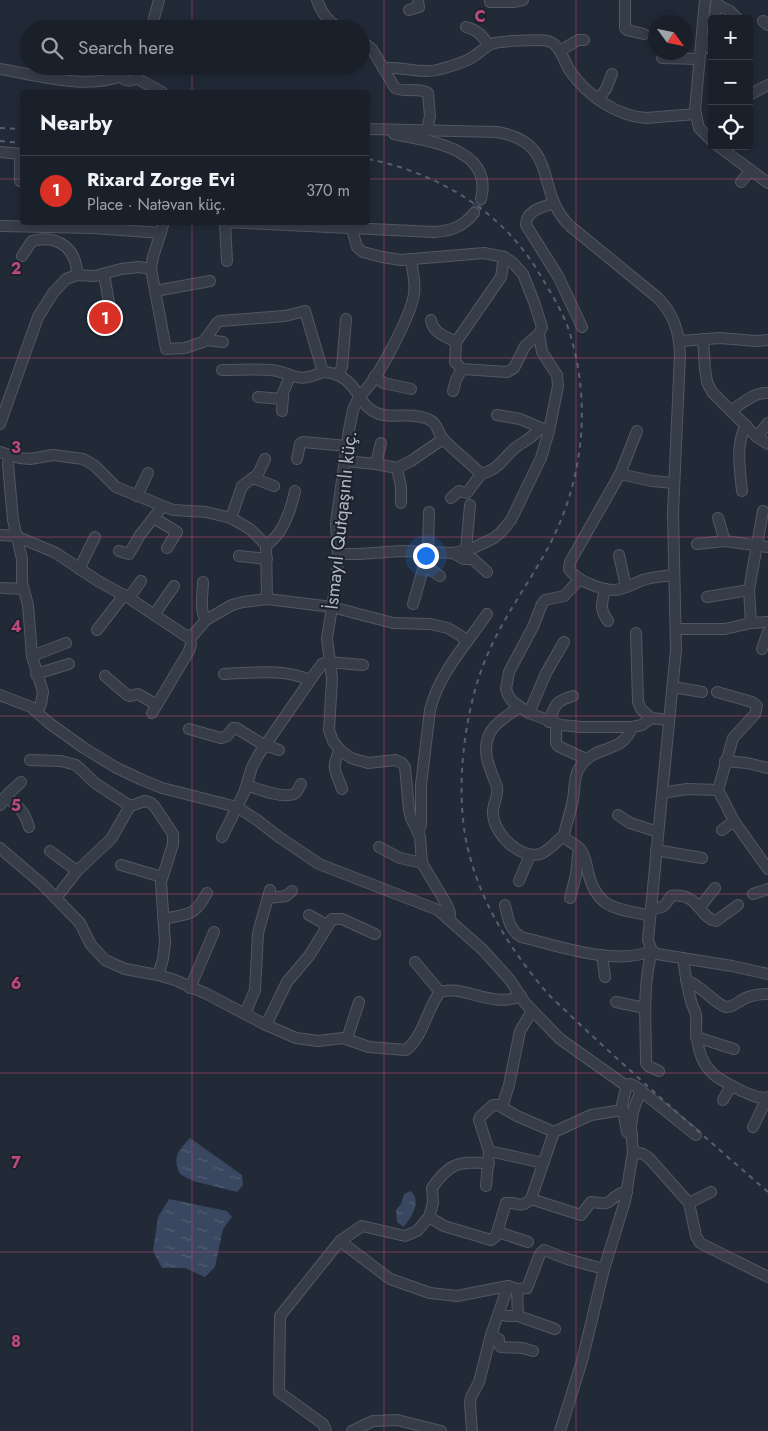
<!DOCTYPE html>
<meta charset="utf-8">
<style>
:root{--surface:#1a202a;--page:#232832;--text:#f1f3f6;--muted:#9fa3a8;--line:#383e47;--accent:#d93025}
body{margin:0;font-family:Jost,sans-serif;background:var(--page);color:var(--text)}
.controls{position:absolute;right:15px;top:15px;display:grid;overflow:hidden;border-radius:5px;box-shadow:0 2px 12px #0003}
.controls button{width:45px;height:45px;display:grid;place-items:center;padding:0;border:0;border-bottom:1px solid var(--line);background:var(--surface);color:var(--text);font:25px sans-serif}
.compass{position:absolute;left:648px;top:15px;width:45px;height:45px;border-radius:50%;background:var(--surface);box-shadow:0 2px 12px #0003;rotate:123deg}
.you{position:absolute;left:425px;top:555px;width:18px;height:18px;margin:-12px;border:4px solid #fff;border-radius:50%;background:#1a73e8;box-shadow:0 0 0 8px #1a73e833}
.badge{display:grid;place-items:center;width:32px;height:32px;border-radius:50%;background:var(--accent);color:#fff;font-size:16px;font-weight:700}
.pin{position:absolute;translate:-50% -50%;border:2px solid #fff;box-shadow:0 1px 5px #0006}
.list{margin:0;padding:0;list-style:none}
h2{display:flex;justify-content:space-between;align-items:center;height:65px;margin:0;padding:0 20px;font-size:21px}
h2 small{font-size:16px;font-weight:400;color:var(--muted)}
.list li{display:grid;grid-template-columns:32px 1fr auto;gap:15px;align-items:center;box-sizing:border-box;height:70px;padding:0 20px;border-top:1px solid var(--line)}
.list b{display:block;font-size:19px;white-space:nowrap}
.list p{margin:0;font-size:16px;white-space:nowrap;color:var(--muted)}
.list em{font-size:16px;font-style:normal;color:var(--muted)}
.icon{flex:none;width:28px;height:28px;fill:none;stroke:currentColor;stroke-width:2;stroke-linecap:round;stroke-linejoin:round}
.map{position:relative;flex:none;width:768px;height:1431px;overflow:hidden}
.search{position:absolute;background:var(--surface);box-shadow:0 2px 12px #0003;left:20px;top:20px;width:350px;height:55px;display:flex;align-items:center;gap:12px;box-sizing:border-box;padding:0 18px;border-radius:28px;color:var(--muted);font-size:19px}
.panel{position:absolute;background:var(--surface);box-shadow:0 2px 12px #0003;left:20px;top:90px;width:350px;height:135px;border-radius:5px}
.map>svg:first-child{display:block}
.water{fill:url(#water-ripples)}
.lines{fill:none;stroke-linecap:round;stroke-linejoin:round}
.minor-tunnel{stroke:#373f4d;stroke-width:10;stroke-dasharray:10 5;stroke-linecap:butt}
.minor-casing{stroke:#515763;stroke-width:12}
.minor{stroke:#363c48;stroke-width:10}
.rail{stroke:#58606f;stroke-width:2;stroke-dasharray:5 5;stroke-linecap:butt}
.grid{fill:none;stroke:#bd487a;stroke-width:1;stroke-opacity:0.55}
.labels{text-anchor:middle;stroke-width:4;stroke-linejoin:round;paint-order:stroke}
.street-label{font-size:19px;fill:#b1b7c4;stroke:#1b212d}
.grid-label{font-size:16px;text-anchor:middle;font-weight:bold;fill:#bd487a;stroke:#1b212d;stroke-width:4;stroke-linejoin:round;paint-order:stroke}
</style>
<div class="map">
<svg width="768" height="1431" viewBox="0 0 768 1431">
<defs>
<pattern id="water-ripples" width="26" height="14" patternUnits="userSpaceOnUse" patternTransform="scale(1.25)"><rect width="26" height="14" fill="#394760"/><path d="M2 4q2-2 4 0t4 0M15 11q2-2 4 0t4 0" fill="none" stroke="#535f75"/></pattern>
</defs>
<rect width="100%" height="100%" fill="#222a38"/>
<g class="water">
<path d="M 190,1138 L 242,1175 L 243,1185 L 237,1192 L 193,1181 L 180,1174 C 172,1157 178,1151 190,1138 Z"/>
<path d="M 411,1191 C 422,1203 411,1217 404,1227 L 397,1222 L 396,1210 L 401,1204 L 404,1194 Z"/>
<path d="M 169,1199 L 227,1211 L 232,1217 L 223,1229 L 215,1267 L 205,1277 L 185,1268 L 162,1268 L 153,1251 L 158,1217 Z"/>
</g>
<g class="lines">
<path class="minor-tunnel" d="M 474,213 L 481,199"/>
<g class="minor-casing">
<g id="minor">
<path d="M 317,0 C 322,14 328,21 341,29"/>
<path d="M 625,0 L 625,28 L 627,30 L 644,34"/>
<path d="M 705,0 L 695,110 L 699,128 L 712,141"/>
<path d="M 490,2 L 513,2 L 523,0"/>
<path d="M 716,4 L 730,11 L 737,18"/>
<path d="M 409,10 L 419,7 L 418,0"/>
<path d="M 714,19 L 717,0"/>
<path d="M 763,21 L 768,25"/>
<path d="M 466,27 C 478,30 482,36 489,45"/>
<path d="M 151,29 L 159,0"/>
<path d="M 361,41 L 372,49 L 395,88 C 405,93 418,87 428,93 L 430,116 L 427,130 L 421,132"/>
<path d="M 710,49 L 712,36"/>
<path d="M 560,51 L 578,40 L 584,40"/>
<path d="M 662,58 L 699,59"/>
<path d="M 122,66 C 114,85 144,86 136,66"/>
<path d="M 383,68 C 401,66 418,74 437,70 C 448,67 462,64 473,57 C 479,53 485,47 491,44 C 498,41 541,39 548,41 C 561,45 564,62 570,71 C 587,95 616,116 646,118 L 696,114"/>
<path d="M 0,69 C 36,75 87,90 121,76"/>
<path d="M 136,78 L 162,92"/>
<path d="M 749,95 L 768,85"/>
<path d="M 598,99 L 606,89 L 612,74"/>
<path d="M 368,129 L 497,132 C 561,143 534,192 570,226 L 658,298 C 674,315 679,331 680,354 L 673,513 L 676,650 L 648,940 L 652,951 L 657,954 L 732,966 L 768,974"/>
<path d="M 394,134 C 428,141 494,148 481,199"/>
<path d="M 718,146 L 768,183"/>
<path d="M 0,152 L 22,154"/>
<path d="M 20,181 L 20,154"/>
<path d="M 741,182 L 751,170"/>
<path d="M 554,203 C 543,207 526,210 526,225 L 558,276 L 582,327"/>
<path d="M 224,222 L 434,232 C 451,231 463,227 474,213"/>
<path d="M 225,223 L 227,261"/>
<path d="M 0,226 L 93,228 L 161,233"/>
<path d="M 22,256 L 32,241 C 58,234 77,249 77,275"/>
<path d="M 504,257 L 501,277 L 456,342 L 455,362 L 462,369 L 507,372 L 514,368 L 525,346 L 539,334"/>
<path d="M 411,259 C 412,270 416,283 414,294 C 411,315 376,384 359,396 C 379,429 401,408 428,419 C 439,424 437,433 444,440 C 456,452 469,462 481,474 L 467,493 L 459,491 L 451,498"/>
<path d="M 151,269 L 166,349 L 185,348 L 203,342 L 217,323 L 220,321 L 285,316 L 305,311 L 323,372 C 341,373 350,381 359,396 L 353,410 L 349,430 L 336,523 L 338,554 L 337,577 L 327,638 L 332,679 L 329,730 L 333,741 L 340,750 L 351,758 L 368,763 L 396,760 L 402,763 L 405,767 L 409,810 L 411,818 L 420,837 L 422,863 L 447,905 L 450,913 L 449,920"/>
<path d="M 104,274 L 110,309"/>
<path d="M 155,291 L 210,281"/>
<path d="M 431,320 C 433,333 445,336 456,342"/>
<path d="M 703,339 L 705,368 L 707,382 L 712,392 L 757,437 L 768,444"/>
<path d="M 206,340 L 223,342"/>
<path d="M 680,341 L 720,338 L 756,341 L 768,340"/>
<path d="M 222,370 C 238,370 254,369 270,370 C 295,372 293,385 323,372"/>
<path d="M 338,375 L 342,367 L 346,319"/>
<path d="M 374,377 L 384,383 L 411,389"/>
<path d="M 453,391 L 456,380 L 462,369"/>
<path d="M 258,397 L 283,399"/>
<path d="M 282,411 L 283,393 L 290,376"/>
<path d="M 731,411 C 742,403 755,392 768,393"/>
<path d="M 497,415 L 520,419 L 546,430"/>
<path d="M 0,424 L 38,317 L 53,293 L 66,279 L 77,275 L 95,276 L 121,269 L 139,267 L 151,269 L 153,257 L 164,222"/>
<path d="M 757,437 L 768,423"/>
<path d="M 0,452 L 20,458 L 30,459 L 53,455 L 83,459 L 94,465 L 116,487 L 173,510 L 206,512 L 231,518 L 250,529 L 266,545 L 267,599"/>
<path d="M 9,455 L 8,464 L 13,520 L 22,559 L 22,583 L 28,605 L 32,656 L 43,692 L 41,704 L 37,711"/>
<path d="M 297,459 L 300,444 L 303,442 L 347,446"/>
<path d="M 344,461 L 376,464 L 397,468 L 411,461 L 443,439"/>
<path d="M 376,464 L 381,443"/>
<path d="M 397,468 L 401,487 L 401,503"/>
<path d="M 481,474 C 501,468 501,460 515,448 C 524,441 533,438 540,428"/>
<path d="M 620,474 L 637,431"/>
<path d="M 253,478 L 274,486"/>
<path d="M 742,491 C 740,468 735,446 746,425"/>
<path d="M 137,496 L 148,473"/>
<path d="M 154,518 L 177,532 L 167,548"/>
<path d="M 231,518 L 242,486 L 258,474 L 265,459"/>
<path d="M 718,518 L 725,541"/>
<path d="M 1,535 L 16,536 L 56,553 L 98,581 L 129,598 L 186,636 L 193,635 L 206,620 L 232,605 L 243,602 L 267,599 L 332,607 L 393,623 L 430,624 L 448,628 L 461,636 L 467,642"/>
<path d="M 697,544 L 725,541 L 768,547"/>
<path d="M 266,545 C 283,535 291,509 295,491"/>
<path d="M 466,550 L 470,505"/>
<path d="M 119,551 L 129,554 L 140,535 L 162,507"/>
<path d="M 453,553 L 464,559 L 473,559 L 487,572"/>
<path d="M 338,554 L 359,554 L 401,551 L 453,553 L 471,549 L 494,538 L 501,532 L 511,520 L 541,458 L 549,431 L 558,386 L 557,375 L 542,352 L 539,334 L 542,327 L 534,302 L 523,274 L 512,262 L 504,257 L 484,253 L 401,260 L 382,257 L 363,252 L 357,247 L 352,229"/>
<path d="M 619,555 L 626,587"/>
<path d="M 239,556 L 267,559"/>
<path d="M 425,566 L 440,576"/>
<path d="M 79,569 L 95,537"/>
<path d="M 674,575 C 664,576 655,577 646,579 C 636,582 626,589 615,590 C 602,590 576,581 569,569 L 570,562 L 620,474 L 652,481 L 674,483"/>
<path d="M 580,579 L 564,596 L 545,600 L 542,604 L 533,627 L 509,672 L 506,689 L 508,695 L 512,701 L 529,713 L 561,725 L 581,727 L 632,727"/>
<path d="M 203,582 C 203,594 199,610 206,620"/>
<path d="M 3,588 L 23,589"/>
<path d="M 605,589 C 602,604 599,608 608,621"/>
<path d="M 707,597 L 749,590"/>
<path d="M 129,598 L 141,581"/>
<path d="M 413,604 L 428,552 L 429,512"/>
<path d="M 154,615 L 174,586"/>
<path d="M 751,623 L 749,590 L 763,511"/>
<path d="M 676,629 L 725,629 L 751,623 L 768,622"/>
<path d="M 97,630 L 124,595"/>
<path d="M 636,633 L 638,702 L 641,709 L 651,718"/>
<path d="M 762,649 L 768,632"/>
<path d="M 32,656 L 66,643"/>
<path d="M 36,674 L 69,664"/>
<path d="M 224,674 C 254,673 282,668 310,680"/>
<path d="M 105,676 L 127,695 L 130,696 L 138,694 L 157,705"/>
<path d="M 673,687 L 702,692"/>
<path d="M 717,692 L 752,702 L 757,706 L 755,714 L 733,738 L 718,790"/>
<path d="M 0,695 L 31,707 L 49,723 L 84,748 L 115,767 L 140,779 L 162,788 L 237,807 L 257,820 L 279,837 L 319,864 L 438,910 L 483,950 L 510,980 L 525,1003 L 560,1039 L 625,1085 L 626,1089 L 622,1105 L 627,1132 L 632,1135"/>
<path d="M 519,707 C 509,715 494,723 489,735 C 481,753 491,770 497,787 C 499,796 492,805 493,813 C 493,833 520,860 540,854 C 549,851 557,841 564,835"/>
<path d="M 152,713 L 189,651 L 191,644 L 190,636"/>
<path d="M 529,713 L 546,673 L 564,642"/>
<path d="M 549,722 C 555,705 555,701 573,696"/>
<path d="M 556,724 L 556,743 L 558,746 L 586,759"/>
<path d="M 189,729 L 221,738 L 227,736 L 233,728 L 236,728 L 264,745 L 279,750"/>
<path d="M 340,750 C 330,770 336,770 342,789"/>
<path d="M 30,760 L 61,761 L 76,765 L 95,783 L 130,806 L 145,801 L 151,803 L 155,807 L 173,834 L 173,844 L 161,882 L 165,943 L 163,959 L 158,975"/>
<path d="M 725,761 L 747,763 L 768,768"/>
<path d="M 247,785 C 258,789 282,799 294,794 C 298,792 299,787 301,784"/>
<path d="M 662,793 L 687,789 L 718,790 L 734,821 L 768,869"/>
<path d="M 5,797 C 18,805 25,812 29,827"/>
<path d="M 0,805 L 8,794 L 21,782"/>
<path d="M 618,815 L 630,823 L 658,832"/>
<path d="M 722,830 L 734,821"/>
<path d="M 418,832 L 421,825 L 421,785 L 430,710 C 439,673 466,645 487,614"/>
<path d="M 222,837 L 244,793 L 252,767 L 259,754 L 316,672 L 322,664 L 328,662 L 363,665"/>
<path d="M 379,847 L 400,858 L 422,863"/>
<path d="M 0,848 L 42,884 L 80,923 L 91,945 L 105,960 L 125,969 L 158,975 L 175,980 L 207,994 L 266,1025 L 296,1038 L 318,1041 L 343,1038 L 369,1047 L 406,1050 C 424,1036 426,1010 440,992 C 463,984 492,1009 521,996"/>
<path d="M 656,850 L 702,858"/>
<path d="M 50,851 L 77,871"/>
<path d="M 121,865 L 162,877"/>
<path d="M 519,881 L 530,855"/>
<path d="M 753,894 L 768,889"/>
<path d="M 56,898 L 77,871 L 111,839 L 130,806"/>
<path d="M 268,898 L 286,896 L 292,891"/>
<path d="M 570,898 L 576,875 L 578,855 L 580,849"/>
<path d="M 505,905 C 508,918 509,929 521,937 C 560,946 613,966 652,951"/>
<path d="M 700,907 L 715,888"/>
<path d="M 651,908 C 663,909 665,906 671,896 C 699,892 698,917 716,921 L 738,905"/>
<path d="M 309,915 L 327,925"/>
<path d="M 650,916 C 619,908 599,911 589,876 C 587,868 586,857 581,850 C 576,843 567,843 564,835 C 566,824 570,814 572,804 C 576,789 572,775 583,763 C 598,745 623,753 632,727 L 642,725 L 651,718 L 669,720"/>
<path d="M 164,919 C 189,913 194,917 207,893"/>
<path d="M 652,951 C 642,987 646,1026 646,1063 L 648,1066 L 659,1071"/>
<path d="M 602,955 L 605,977"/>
<path d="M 683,958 C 685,973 687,987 691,1001 C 692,1006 695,1010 696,1015 C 697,1023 695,1031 697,1039 C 701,1070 715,1078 742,1091 C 750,1094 760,1100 768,1097"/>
<path d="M 415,962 L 440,992"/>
<path d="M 686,980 C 701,985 716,1005 726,1007 C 733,1008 741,999 748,997 C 754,995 762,994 768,994"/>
<path d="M 190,988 L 214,932"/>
<path d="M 616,1002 L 645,1008"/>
<path d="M 245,1014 L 255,990 L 258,933 L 270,890"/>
<path d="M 266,1025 L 287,982 L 309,956 L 332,919 L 342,919 L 375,934"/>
<path d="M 696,1037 L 734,1049"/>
<path d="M 347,1039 L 359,1002"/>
<path d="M 625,1085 L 631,1084 L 635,1086 L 696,1135"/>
<path d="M 723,1100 L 731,1086"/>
<path d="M 502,1107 L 509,1085 L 520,1031 L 532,1011"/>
<path d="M 753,1127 L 767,1098"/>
<path d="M 489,1151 L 543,1163"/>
<path d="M 633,1152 L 643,1154 L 649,1158 L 689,1203 L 696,1236 L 700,1243 L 768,1277"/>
<path d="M 489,1163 C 458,1162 450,1162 432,1188 L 433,1203 L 429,1217 L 417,1231 L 405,1236 L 362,1226 L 340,1241 L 390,1279 L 430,1293 L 457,1296 L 508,1286 L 517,1289 L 527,1288 L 540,1254 L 544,1250 L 567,1259 L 604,1269"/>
<path d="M 486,1186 L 489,1151 L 479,1120 L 480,1117 L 493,1105 L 498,1105 L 517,1116 L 554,1132 L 591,1115 L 622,1110"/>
<path d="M 531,1199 L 554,1132"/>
<path d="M 689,1203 L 711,1192"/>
<path d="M 429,1217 L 444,1226 L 491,1240 L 496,1236 L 506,1203 C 517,1201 520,1210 531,1199 L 581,1215 L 591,1202 C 615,1205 603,1203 621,1193 L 627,1193"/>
<path d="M 498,1232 L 528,1242"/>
<path d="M 517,1289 L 518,1316"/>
<path d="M 499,1314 L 507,1316 L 518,1316 L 555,1329"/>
<path d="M 491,1335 L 499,1339 L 499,1345 L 501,1347 L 522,1348 L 533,1351"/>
<path d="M 326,1431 L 323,1424 L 279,1392 L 280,1316 L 340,1241"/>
<path d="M 352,1431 L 373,1421 L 397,1420 L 441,1431"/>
<path d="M 472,1431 L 470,1403 L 471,1397 L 479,1382 L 491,1335 L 508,1286"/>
<path d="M 560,1431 L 582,1361 L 604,1269 L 625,1201 L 633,1152 L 631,1127 L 633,1111 L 641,1090"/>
</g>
</g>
<use href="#minor" class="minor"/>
<g class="rail">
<path d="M 0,128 L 22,129"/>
<path d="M 0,141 L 22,143"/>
<path d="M 368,159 C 438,173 502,211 539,273 C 551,293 565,315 571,337 C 591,406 583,480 550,544 C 531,580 506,613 489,651 C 465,704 455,783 466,840 C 477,896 507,945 543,988 C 551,998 561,1006 570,1015 C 591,1035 611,1053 632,1072 C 677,1113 722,1152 768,1192"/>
</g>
</g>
<path class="grid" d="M 192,0 L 192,29M 384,0 L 384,1431M 576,0 L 576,1431M 192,66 L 192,92M 0,179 L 22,179M 368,179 L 768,179M 192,222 L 192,1431M 0,358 L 768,358M 0,537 L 768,537M 0,716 L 768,716M 0,894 L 768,894M 0,1073 L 768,1073M 0,1252 L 768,1252"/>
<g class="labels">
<g class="street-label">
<text transform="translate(340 520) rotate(-84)" y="7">İsmayıl Qutqaşınlı küç.</text>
</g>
</g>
<g class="grid-label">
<text x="480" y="22">C</text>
<text x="16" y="274">2</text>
<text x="16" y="453">3</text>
<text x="16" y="632">4</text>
<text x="16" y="811">5</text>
<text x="16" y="989">6</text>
<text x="16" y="1168">7</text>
<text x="16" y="1347">8</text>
</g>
</svg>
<div class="controls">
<button>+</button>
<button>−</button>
<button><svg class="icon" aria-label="locate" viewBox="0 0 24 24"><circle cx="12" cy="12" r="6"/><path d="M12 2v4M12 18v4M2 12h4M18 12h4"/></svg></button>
</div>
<svg class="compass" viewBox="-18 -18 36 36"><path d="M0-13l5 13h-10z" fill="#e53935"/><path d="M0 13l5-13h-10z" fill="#9fa3a8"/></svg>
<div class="you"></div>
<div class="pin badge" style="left:105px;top:318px">1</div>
<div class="search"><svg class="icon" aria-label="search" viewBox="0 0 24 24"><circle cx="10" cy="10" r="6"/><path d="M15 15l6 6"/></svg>Search here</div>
<section class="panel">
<h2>Nearby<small></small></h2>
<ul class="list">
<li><span class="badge">1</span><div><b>Rixard Zorge Evi</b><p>Place · Natəvan küç.</p></div><em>370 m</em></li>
</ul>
</section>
</div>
